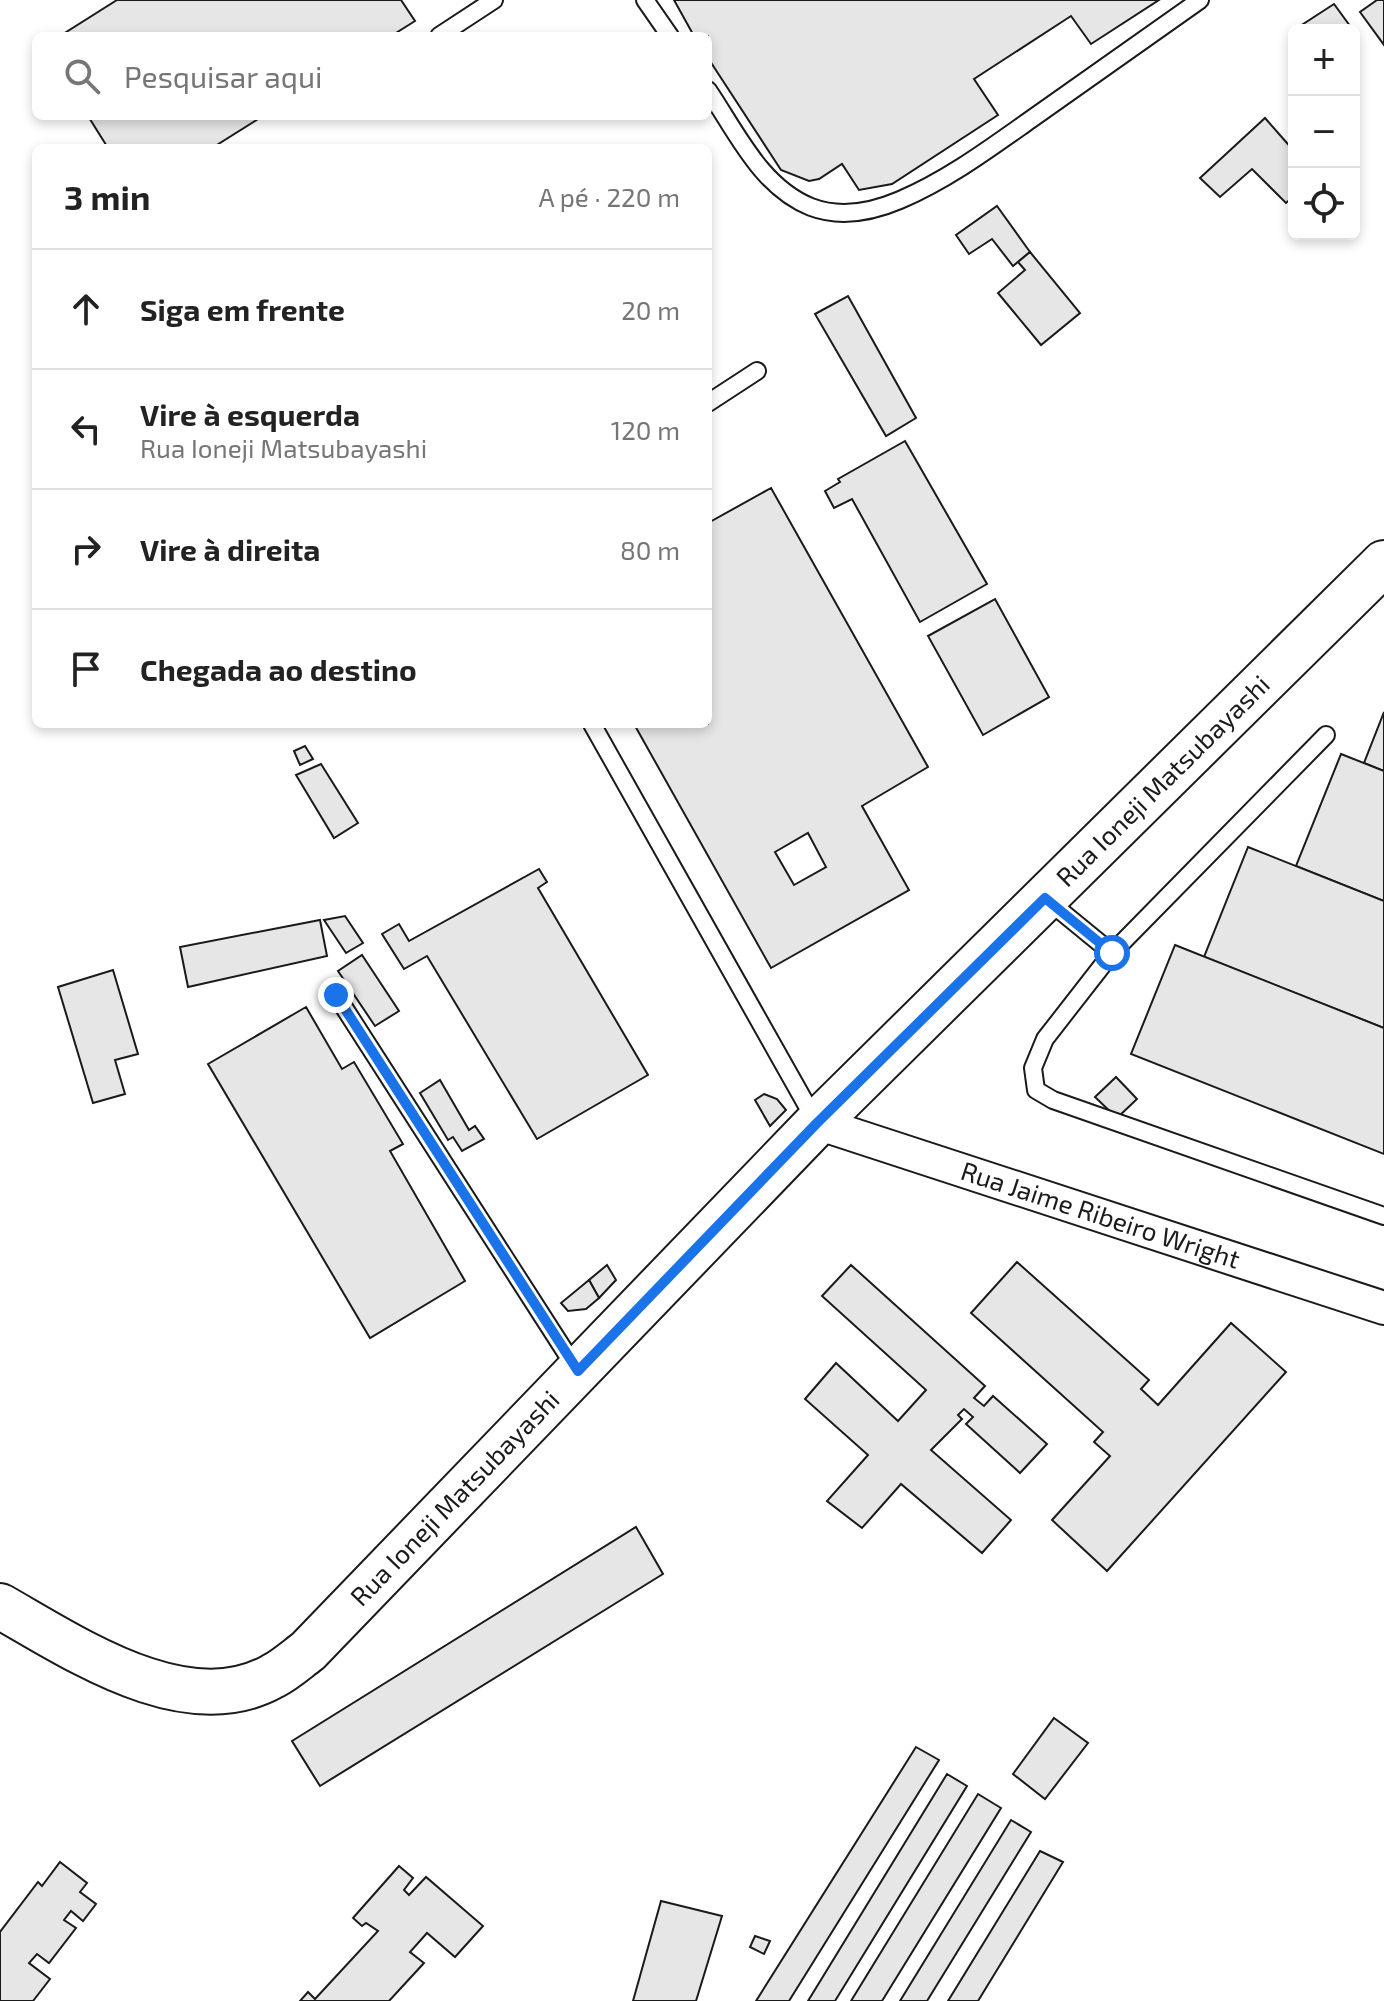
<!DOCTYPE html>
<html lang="pt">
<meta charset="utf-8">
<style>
:root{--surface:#fff;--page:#f2f2f2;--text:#222;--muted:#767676;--line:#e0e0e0}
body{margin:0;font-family:"Exo 2",sans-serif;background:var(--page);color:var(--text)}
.controls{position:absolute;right:24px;top:24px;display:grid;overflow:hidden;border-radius:12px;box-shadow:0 4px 12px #0003}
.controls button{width:72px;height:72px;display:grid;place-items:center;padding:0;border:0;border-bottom:2px solid var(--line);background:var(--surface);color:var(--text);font:40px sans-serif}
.stop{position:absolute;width:24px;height:24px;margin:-18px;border:6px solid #1a73e8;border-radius:50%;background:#fff}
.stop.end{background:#1a73e8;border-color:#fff;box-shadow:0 2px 8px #0008}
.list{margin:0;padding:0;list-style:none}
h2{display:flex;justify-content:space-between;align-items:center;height:104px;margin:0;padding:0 32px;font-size:34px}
h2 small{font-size:26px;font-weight:400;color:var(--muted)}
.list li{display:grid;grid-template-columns:52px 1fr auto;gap:24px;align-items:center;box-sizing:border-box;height:120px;padding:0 32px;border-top:2px solid var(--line)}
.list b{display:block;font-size:30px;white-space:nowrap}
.list p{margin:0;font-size:26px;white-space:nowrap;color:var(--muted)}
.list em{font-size:26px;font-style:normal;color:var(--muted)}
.icon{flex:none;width:44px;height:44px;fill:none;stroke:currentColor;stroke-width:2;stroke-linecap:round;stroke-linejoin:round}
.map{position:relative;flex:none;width:1384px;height:2001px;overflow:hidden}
.search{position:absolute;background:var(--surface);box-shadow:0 4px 12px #0003;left:32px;top:32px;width:680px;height:88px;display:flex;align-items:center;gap:20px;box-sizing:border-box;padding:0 28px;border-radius:12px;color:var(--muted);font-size:30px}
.panel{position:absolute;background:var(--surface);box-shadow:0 4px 12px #0003;left:32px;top:144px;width:680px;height:584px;border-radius:12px}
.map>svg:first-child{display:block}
.building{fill:#e6e6e6;stroke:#1a1a1a;stroke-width:2;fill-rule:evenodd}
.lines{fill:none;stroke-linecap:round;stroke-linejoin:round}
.service-casing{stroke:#1a1a1a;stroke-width:20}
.minor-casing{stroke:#1a1a1a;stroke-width:36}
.secondary-casing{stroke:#1a1a1a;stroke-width:48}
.service{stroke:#fff;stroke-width:16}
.minor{stroke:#fff;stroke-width:32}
.secondary{stroke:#fff;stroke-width:44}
.route{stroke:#1a73e8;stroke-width:10}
.labels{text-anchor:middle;stroke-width:6;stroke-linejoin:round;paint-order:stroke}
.street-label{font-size:26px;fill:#1a1a1a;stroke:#fff}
</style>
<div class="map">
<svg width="1384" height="2001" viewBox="0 0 1384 2001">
<rect width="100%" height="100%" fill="#fff"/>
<g class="building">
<path d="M 117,0 L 401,0 L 415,21 L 391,36 L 60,36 Z"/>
<path d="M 674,0 L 1159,0 L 1091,44 L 1071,16 L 974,79 L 998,115 L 892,184 L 859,190 L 842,164 L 819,179 L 809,181 L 781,170 L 708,58 L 708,36 L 694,36 Z"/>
<path d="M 1377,0 L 1384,0 L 1384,45 L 1360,12 Z"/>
<path d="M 1334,4 L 1353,30 L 1294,30 Z"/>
<path d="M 88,116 L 263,116 L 212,148 L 108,148 Z"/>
<path d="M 1265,118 L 1294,151 L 1294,196 L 1286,203 L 1252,169 L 1220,197 L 1200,178 Z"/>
<path d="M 997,206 L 1030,252 L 1013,266 L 992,239 L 969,254 L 956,235 Z"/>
<path d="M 1030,252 L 1080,313 L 1041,345 L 998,293 L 1025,270 L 1018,262 Z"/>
<path d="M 848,296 L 916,418 L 886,436 L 815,314 Z"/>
<path d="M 905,441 L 987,584 L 920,622 L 852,499 L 834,508 L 825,491 L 840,482 L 838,479 Z"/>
<path d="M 771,488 L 928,767 L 862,806 L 909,890 L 771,968 L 634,724 L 708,724 L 708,523 ZM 808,833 L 826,867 L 794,885 L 775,852 Z"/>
<path d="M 995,599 L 1049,697 L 983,735 L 928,636 Z"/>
<path d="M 1384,712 L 1384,771 L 1364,763 Z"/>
<path d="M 305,746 L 313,759 L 300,765 L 294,751 Z"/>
<path d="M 1341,754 L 1384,771 L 1384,901 L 1296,866 Z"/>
<path d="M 321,764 L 358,823 L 334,838 L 296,775 Z"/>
<path d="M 1248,847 L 1384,901 L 1384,1028 L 1204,957 Z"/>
<path d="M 539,869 L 547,882 L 538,888 L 648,1075 L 537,1139 L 427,956 L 404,969 L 382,934 L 399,924 L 409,941 Z"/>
<path d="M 345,916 L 363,943 L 346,953 L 324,920 Z"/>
<path d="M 320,920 L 327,956 L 188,987 L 180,947 Z"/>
<path d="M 1175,945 L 1384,1028 L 1384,1154 L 1131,1054 Z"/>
<path d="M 362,955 L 399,1011 L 375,1026 L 338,971 Z"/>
<path d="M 113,970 L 138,1054 L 115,1060 L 125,1094 L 93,1103 L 58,987 Z"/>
<path d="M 306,1007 L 342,1069 L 354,1062 L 403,1144 L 390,1151 L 465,1281 L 370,1338 L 208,1064 Z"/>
<path d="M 1116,1077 L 1137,1099 L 1117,1118 L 1095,1097 Z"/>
<path d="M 440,1080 L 469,1130 L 475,1126 L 484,1139 L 462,1151 L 453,1137 L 448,1140 L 420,1093 Z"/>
<path d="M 764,1094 L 777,1099 L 786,1110 L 770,1126 L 755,1100 Z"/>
<path d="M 1017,1262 L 1149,1380 L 1141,1389 L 1158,1405 L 1231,1323 L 1286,1372 L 1107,1571 L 1052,1520 L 1110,1456 L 1094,1442 L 1103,1432 L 971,1313 Z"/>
<path d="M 607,1265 L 616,1280 L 599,1298 L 589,1280 Z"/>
<path d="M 851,1265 L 985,1386 L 974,1398 L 984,1406 L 993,1396 L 1047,1444 L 1020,1473 L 966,1424 L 973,1417 L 964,1409 L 958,1415 L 962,1419 L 931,1450 L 1011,1520 L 982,1553 L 901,1484 L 862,1528 L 827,1501 L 868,1455 L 805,1399 L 836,1363 L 898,1421 L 926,1390 L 822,1296 Z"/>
<path d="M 589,1280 L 599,1298 L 586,1309 L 568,1311 L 561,1303 Z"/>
<path d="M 636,1527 L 663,1574 L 320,1786 L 292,1741 Z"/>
<path d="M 1054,1718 L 1088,1743 L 1045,1799 L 1013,1774 Z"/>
<path d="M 916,1747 L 939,1760 L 789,2001 L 756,2001 Z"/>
<path d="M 947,1774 L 967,1786 L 835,2001 L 808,2001 Z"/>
<path d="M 978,1794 L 1001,1808 L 882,2001 L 851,2001 Z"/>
<path d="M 1011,1820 L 1031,1832 L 927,2001 L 900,2001 Z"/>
<path d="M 1040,1851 L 1063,1862 L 978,2001 L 948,2001 Z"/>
<path d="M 60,1862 L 87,1883 L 80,1892 L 96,1904 L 83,1921 L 71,1911 L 64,1920 L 76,1928 L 49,1963 L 37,1954 L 29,1963 L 50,1979 L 33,2001 L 0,2001 L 0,1932 L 38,1882 L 42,1886 Z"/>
<path d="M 399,1866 L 413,1878 L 404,1890 L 409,1895 L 426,1877 L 483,1926 L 455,1957 L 427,1933 L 410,1952 L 424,1963 L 389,2001 L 300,2001 L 308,1992 L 315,1999 L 378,1931 L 366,1923 L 362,1926 L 353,1918 Z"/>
<path d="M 661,1901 L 722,1916 L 696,2001 L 633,2001 Z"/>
<path d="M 755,1936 L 770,1941 L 764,1954 L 750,1947 Z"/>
</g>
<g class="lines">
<g class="service-casing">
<g id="service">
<path d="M 645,0 L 670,36"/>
<path d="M 439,36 L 494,0"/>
<path d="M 708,90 C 737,133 761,187 811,207 C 840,218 872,212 900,200 C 947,180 989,149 1030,120 C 1087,80 1144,40 1200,0"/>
<path d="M 708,403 L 757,371"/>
<path d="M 592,724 L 815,1120"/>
<path d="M 1326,735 L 1112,953 L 1045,1039 L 1033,1068 L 1036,1090 L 1053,1100 L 1384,1216"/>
<path d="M 1046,899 L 1112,953"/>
<path d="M 336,995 L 577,1370"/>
</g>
</g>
<g class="minor-casing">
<g id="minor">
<path id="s1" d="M 817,1123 L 1384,1308"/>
</g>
</g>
<g class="secondary-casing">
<g id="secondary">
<path id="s2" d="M 0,1606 C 74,1648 187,1725 273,1676 C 285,1670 296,1660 308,1651 L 817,1123 L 1384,563"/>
</g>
</g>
<use href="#service" class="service"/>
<use href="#minor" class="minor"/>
<use href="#secondary" class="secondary"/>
</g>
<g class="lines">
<path class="route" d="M 336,995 L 578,1371 L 817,1123 L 1045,898 L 1112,953"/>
</g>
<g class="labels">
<g class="street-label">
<text dy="9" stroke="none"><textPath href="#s2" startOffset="1558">Rua Ioneji Matsubayashi</textPath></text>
<text dy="9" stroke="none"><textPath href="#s1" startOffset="298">Rua Jaime Ribeiro Wright</textPath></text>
<text dy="9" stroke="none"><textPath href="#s2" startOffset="550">Rua Ioneji Matsubayashi</textPath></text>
</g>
</g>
</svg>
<div class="controls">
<button>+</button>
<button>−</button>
<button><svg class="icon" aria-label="locate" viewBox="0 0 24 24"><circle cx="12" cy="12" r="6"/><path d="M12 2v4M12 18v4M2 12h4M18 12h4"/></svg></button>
</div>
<div class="stop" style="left:1112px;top:953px"></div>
<div class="stop end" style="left:336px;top:995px"></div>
<div class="search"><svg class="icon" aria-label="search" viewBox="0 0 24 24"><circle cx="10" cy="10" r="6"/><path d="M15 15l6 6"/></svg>Pesquisar aqui</div>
<section class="panel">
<h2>3 min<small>A pé · 220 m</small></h2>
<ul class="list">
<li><svg class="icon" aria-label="ahead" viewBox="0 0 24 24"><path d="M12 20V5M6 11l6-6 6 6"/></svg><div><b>Siga em frente</b></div><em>20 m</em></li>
<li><svg class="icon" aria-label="left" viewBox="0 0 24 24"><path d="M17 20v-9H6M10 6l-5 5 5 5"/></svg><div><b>Vire à esquerda</b><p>Rua Ioneji Matsubayashi</p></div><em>120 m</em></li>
<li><svg class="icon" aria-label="right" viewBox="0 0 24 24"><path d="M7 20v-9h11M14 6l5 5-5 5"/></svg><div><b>Vire à direita</b></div><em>80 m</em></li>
<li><svg class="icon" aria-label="arrive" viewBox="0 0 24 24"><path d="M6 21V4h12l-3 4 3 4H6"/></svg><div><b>Chegada ao destino</b></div></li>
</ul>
</section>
</div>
